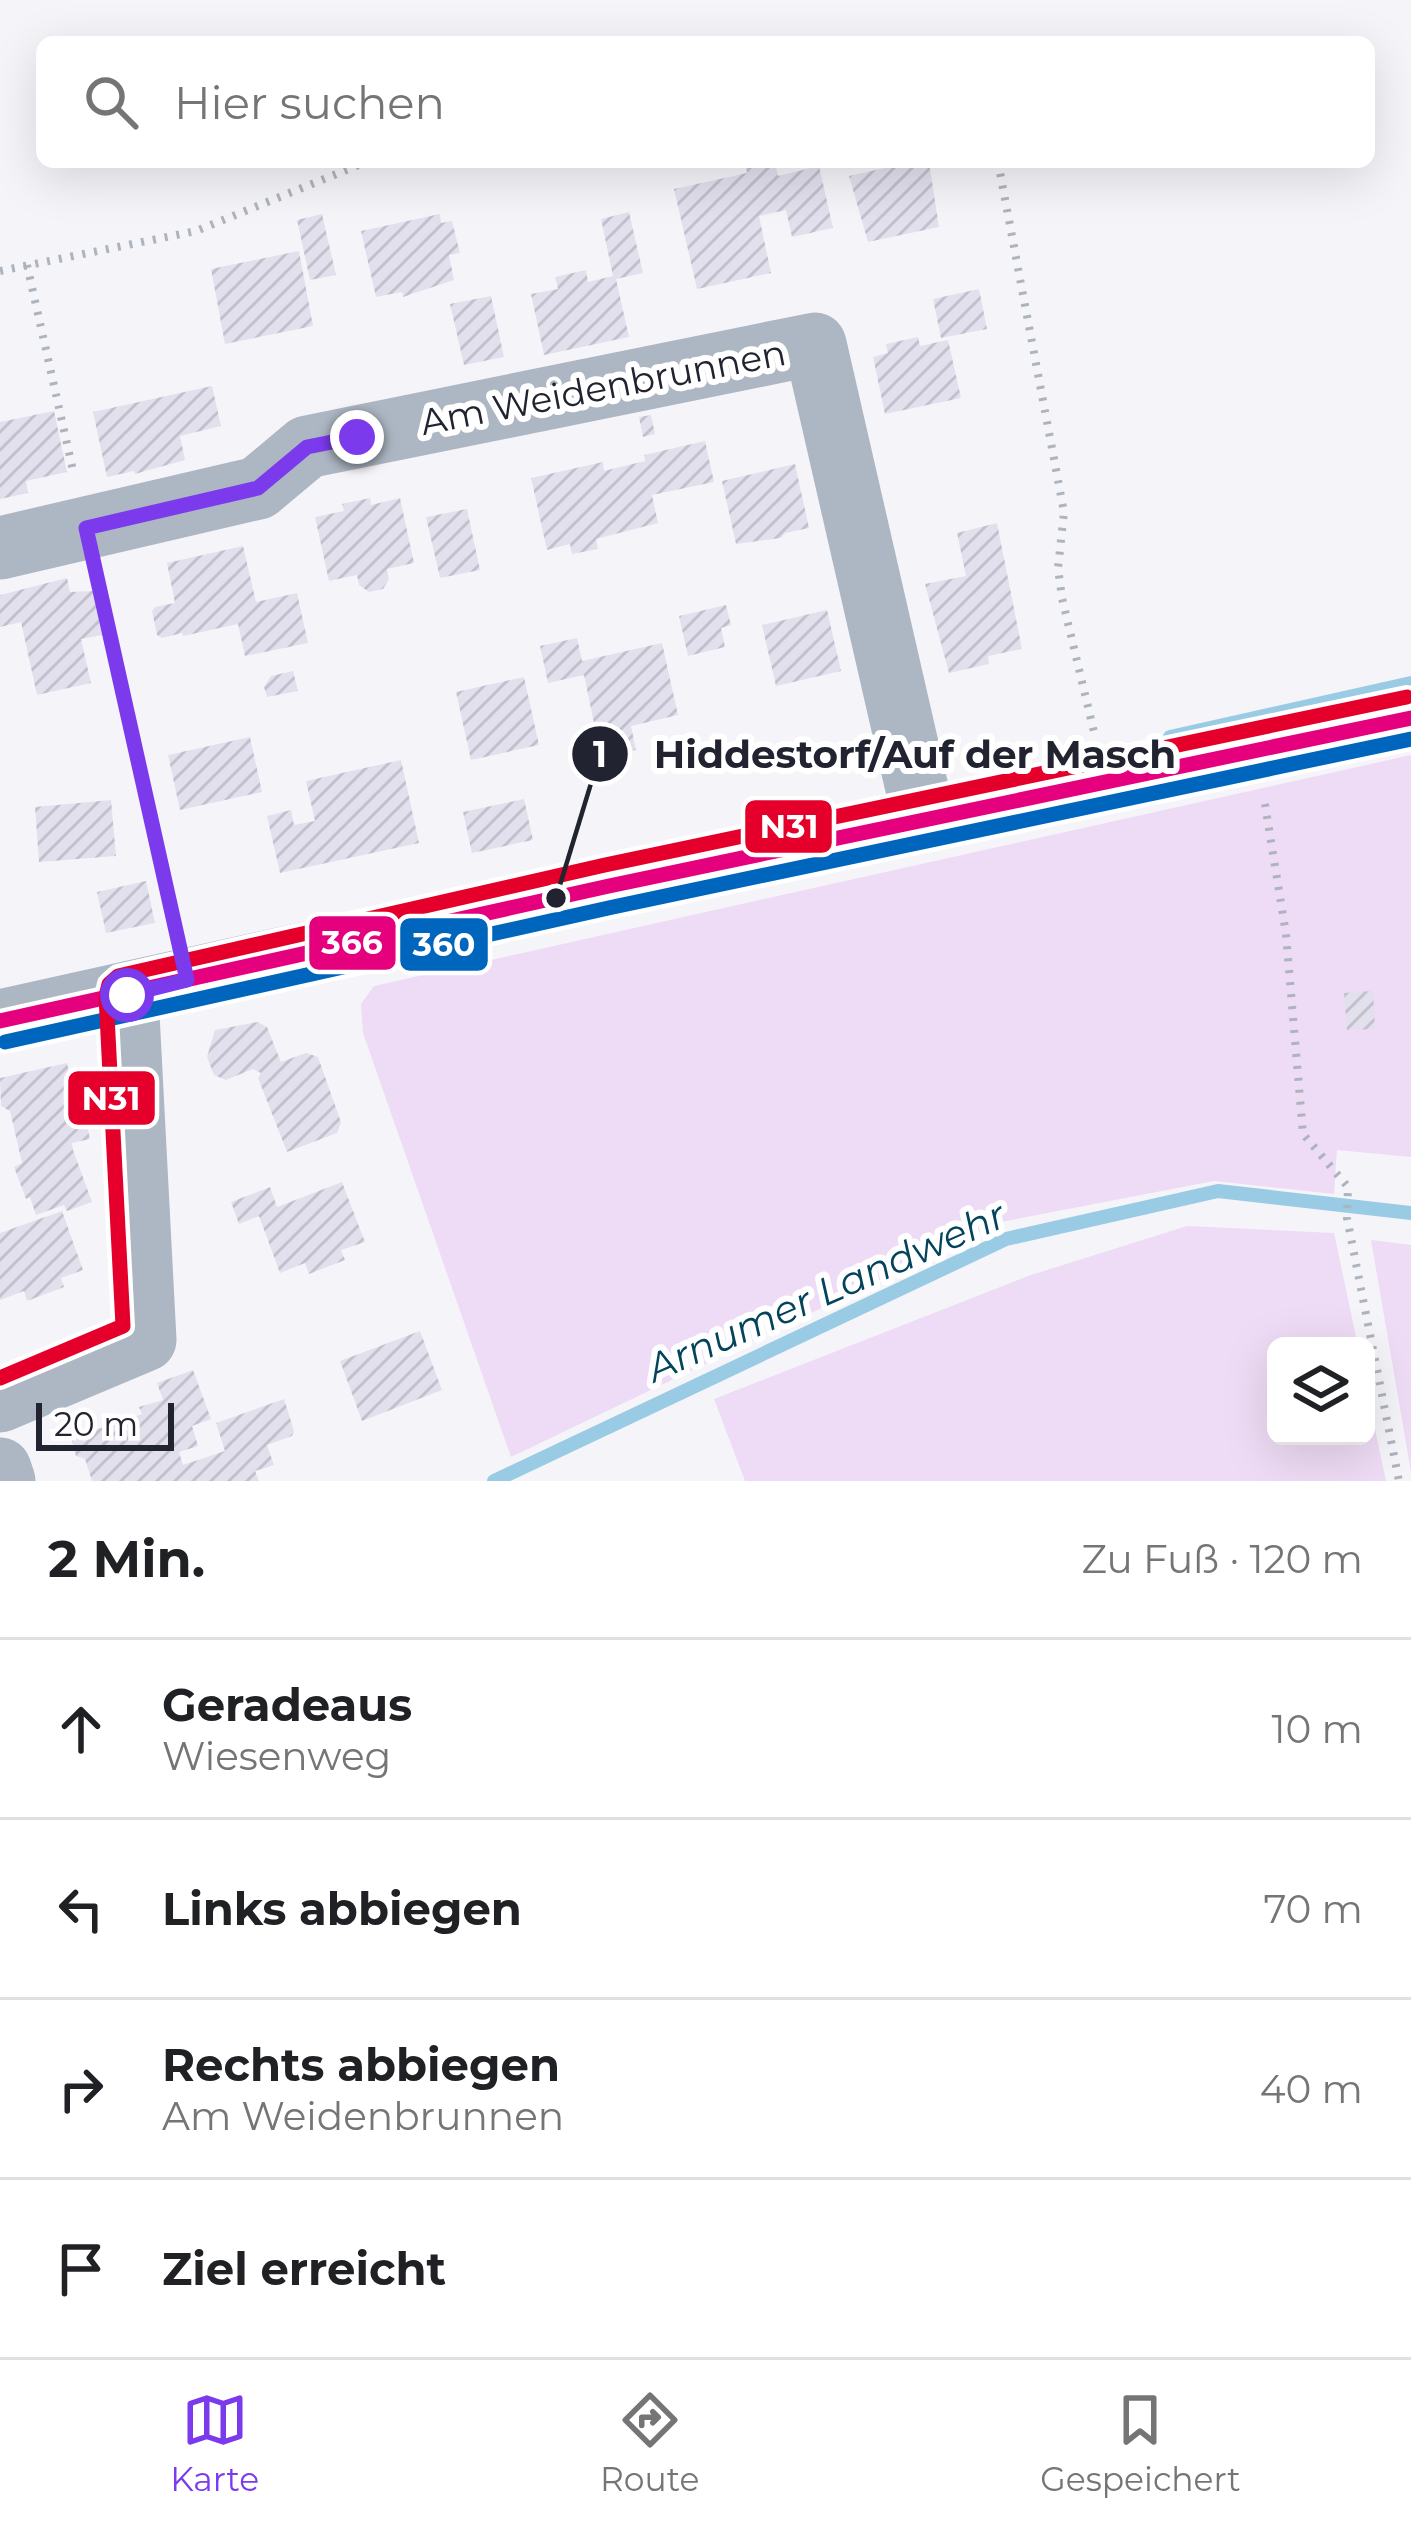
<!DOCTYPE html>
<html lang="de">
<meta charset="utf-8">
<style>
:root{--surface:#fff;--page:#f6f6f6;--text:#202124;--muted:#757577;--line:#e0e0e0;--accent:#7c3aed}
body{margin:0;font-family:Montserrat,sans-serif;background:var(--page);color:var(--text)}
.controls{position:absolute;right:36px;bottom:36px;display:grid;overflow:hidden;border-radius:18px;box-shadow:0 12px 48px #0002}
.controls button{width:108px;height:108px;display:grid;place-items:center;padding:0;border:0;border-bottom:3px solid var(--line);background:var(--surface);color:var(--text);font:60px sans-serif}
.scale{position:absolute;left:36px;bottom:30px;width:138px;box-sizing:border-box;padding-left:12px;border:6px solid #212430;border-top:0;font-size:33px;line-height:42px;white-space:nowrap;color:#212430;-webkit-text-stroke:9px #fff;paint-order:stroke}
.stop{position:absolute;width:36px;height:36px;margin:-27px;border:9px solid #7c3aed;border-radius:50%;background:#fff}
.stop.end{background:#7c3aed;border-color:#fff;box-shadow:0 3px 12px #0008}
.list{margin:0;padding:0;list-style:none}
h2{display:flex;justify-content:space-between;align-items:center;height:156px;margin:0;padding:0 48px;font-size:51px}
h2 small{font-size:39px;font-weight:400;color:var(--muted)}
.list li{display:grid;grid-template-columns:78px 1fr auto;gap:36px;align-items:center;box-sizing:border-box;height:180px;padding:0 48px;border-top:3px solid var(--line)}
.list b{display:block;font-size:45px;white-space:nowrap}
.list p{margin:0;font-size:39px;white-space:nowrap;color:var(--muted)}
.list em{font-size:39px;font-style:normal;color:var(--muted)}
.icon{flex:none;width:66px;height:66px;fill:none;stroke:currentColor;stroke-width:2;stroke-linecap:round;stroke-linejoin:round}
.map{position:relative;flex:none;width:1411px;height:1481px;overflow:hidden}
.search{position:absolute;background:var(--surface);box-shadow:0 12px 48px #0002;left:36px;right:36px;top:36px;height:132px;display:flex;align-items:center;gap:30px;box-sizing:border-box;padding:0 42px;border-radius:18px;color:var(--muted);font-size:45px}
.sheet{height:876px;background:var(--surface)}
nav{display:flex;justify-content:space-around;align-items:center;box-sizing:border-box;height:168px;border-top:3px solid var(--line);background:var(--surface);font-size:33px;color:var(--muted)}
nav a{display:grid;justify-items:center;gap:6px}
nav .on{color:var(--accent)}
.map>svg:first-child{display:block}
.green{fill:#eedbf5}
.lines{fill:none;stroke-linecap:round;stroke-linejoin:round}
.stream{stroke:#99cbe5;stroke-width:14}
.building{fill:url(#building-hatch)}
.path{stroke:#aeb4bd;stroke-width:8;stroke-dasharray:3 9;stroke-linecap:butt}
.minor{stroke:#adb7c3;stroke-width:63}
.bus-1-casing{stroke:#fff;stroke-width:24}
.bus-2-casing{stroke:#fff;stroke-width:24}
.bus-3-casing{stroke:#fff;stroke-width:24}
.bus-1{stroke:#e5007d;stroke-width:15}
.bus-2{stroke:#0065bd;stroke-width:15}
.bus-3{stroke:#e4002b;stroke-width:15}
.route{stroke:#7c3aed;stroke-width:15}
.labels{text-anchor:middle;stroke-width:12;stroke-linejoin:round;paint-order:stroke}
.street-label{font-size:36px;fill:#212430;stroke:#fff}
.water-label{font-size:39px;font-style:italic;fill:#03445c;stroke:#fff}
.leader{fill:none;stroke:#212430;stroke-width:4.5}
.callout-dot{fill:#212430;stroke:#fff;stroke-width:4.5}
.mark-label{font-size:36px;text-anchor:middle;font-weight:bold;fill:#fff}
.callout-label{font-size:39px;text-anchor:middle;font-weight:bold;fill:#212430;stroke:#fff;stroke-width:12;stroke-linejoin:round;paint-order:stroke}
.line-badge{stroke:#fff;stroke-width:4.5}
.badge-label{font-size:33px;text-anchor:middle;font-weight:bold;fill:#fff}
</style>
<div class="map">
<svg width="1411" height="1481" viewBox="0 0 1411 1481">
<defs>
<pattern id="building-hatch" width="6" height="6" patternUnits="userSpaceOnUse" patternTransform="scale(3)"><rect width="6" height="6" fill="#e3e0ee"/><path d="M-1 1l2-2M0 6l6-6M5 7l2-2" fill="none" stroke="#c2c0cc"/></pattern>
</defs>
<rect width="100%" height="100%" fill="#f5f5f9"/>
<g class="green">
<path d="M 1411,755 L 1411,1157 L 1337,1150 L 1334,1194 L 1214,1181 L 1001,1222 L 511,1457 L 363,1033 L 361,1004 L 374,986 Z"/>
<path d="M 1187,1226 L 1334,1233 L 1358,1346 L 1276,1346 L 1276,1436 L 1366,1436 L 1366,1386 L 1386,1481 L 745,1481 L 714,1399 L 1028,1276 Z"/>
<path d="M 1371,1240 L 1411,1245 L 1411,1472 Z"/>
</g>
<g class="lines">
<g class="stream">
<path d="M 1170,737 L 1411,683"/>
<path d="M 494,1481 L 1006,1239 L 1218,1191 L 1411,1213"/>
</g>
</g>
<g class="building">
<path d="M 745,162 L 775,162 L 778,176 L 819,166 L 833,228 L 792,237 L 786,210 L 759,216 L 771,273 L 697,289 L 674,189 L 747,173 Z"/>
<path d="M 888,162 L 929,162 L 939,227 L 868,242 L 849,176 L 889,167 Z"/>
<path d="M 629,212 L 643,273 L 616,279 L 629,337 L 544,355 L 531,294 L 558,289 L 555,277 L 586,270 L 588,282 L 613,276 L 601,219 Z"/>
<path d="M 322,214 L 336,275 L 310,280 L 297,220 Z"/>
<path d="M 440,214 L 441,223 L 452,221 L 460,253 L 449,255 L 454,280 L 403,297 L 402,292 L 376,297 L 361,231 Z"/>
<path d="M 299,251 L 313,326 L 225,344 L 211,269 Z"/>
<path d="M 979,289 L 987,329 L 941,338 L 933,299 Z"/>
<path d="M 491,296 L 504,357 L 464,365 L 450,304 Z"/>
<path d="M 918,337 L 920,346 L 948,340 L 961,398 L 885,414 L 873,357 L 888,353 L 886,344 Z"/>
<path d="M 212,386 L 221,426 L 180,436 L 185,460 L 135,474 L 134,471 L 107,477 L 93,412 Z"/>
<path d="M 54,411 L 67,472 L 26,481 L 28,493 L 0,499 L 0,422 Z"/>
<path d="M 651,415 L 655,434 L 643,437 L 639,417 Z"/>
<path d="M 705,441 L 714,482 L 652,495 L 658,523 L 596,539 L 598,549 L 572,554 L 570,544 L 547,550 L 531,478 L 603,462 L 604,471 L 645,461 L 644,455 Z"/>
<path d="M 795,464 L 809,528 L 785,533 L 781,538 L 736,544 L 722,481 Z"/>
<path d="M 370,498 L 371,505 L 400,498 L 414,563 L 387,569 L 389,579 L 383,589 L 369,592 L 359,585 L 357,575 L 329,581 L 315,517 L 344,511 L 342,504 Z"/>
<path d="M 467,509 L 480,570 L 440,578 L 426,517 Z"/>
<path d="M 997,523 L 1022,649 L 988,656 L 989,664 L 949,673 L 925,584 L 966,576 L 957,533 Z"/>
<path d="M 243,546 L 256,602 L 297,593 L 308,643 L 245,656 L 238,624 L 183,636 L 182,633 L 162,638 L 157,635 L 152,611 L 155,607 L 175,603 L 167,563 Z"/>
<path d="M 67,578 L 70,592 L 93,591 L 102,635 L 81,639 L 91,683 L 37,695 L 21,622 L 0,627 L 0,595 Z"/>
<path d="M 726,605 L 731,625 L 721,628 L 725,647 L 688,656 L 679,616 Z"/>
<path d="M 827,610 L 841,671 L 776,686 L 762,625 Z"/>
<path d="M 577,638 L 582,661 L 662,643 L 678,715 L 631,726 L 636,750 L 601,757 L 584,675 L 548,683 L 540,646 Z"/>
<path d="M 293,671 L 298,691 L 267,697 L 264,687 L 271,676 Z"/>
<path d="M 524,677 L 539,745 L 471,760 L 456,692 Z"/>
<path d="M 250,737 L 262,792 L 180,810 L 168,755 Z"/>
<path d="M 401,760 L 419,843 L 280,873 L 267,816 L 291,810 L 294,825 L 315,821 L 306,781 Z"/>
<path d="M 524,799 L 533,840 L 472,853 L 463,812 Z"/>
<path d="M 111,800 L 116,856 L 39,862 L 35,807 Z"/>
<path d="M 146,881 L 155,923 L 106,933 L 97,892 Z"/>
<path d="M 1373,991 L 1375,1029 L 1347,1030 L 1344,993 Z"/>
<path d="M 258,1022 L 267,1027 L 281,1062 L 306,1053 L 318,1057 L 341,1122 L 337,1133 L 287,1152 L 258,1078 L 261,1073 L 253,1069 L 226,1080 L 214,1075 L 207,1057 L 215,1030 Z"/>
<path d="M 67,1063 L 73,1090 L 80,1096 L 90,1139 L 72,1143 L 73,1150 L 92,1202 L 67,1211 L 64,1205 L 36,1215 L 30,1197 L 26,1199 L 14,1167 L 22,1163 L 10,1111 L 1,1106 L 0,1078 Z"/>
<path d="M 342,1182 L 365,1242 L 341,1250 L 345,1260 L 309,1274 L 305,1263 L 280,1273 L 259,1216 L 239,1224 L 231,1202 L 270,1187 L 277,1207 Z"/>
<path d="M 62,1211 L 83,1270 L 61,1278 L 64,1287 L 27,1301 L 24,1291 L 0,1300 L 0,1233 Z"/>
<path d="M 420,1331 L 442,1390 L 362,1421 L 340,1361 Z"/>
<path d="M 193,1370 L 211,1419 L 192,1426 L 198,1446 L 179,1452 L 183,1465 L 225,1451 L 216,1423 L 284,1399 L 294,1431 L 292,1436 L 267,1445 L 274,1465 L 255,1471 L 259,1481 L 92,1481 L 85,1459 L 76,1456 L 71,1438 L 142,1414 L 139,1407 L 163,1400 L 157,1383 Z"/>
</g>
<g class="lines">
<g class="path">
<path d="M 998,162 L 1064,512 L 1058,568 L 1062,598 L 1094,732"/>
<path d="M 27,265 L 74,475"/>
<path d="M 0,271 L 196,231 L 366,162"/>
<path d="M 97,577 L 176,932"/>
<path d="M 1265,804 L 1286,934 L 1303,1134 L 1348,1187 L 1347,1218 L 1399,1481"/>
</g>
<g class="minor">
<path d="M 0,548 L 258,488 L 307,447 L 815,344 L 924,819"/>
<path d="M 0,1021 L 609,886 L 1411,718"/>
<path d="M 0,1401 L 145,1340 L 127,995"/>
<path d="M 0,1469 L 4,1481"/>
</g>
<g class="bus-1-casing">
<path id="bus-1" d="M 0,1021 L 609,886 L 1411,718"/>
</g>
<g class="bus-2-casing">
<path id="bus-2" d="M 5,1042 L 613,907 L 1411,739"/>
</g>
<g class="bus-3-casing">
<path id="bus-3" d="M 0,1378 L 123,1326 L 106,996 L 109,984 L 118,976 L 605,865 L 1407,697"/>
</g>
<use href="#bus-1" class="bus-1"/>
<use href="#bus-2" class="bus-2"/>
<use href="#bus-3" class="bus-3"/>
</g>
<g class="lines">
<path class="route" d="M 127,995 L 187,980 L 86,528 L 258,488 L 307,447 L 357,437"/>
</g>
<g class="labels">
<g class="street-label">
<text transform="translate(603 387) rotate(-11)" y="13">Am Weidenbrunnen</text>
</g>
<g class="water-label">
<text transform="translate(826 1291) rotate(-24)" y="14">Arnumer Landwehr</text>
</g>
</g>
<path class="leader" d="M556 898L600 754"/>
<g class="callout-dot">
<circle cx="556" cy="898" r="12"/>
<circle cx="600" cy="754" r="30"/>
</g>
<g class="mark-label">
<text x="600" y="767">1</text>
</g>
<g class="callout-label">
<text x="915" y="768">Hiddestorf/Auf der Masch</text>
</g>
<g class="line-badge">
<rect x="743" y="798" width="91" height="57" rx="12" fill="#e4002b"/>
<rect x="307" y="914" width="91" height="58" rx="12" fill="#e5007d"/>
<rect x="398" y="916" width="92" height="57" rx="12" fill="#0065bd"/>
<rect x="66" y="1069" width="91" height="58" rx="12" fill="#e4002b"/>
</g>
<g class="badge-label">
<text x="789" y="838">N31</text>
<text x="352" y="954">366</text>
<text x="444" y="956">360</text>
<text x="111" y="1110">N31</text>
</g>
</svg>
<div class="controls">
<button><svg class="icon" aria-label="layers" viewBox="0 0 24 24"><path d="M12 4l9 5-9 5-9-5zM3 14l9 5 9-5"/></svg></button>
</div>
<div class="scale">20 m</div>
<div class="stop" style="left:127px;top:995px"></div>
<div class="stop end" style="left:357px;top:437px"></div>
<div class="search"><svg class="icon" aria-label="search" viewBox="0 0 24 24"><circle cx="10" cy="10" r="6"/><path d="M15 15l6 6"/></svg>Hier suchen</div>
</div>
<section class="sheet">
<h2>2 Min.<small>Zu Fuß · 120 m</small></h2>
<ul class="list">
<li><svg class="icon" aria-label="ahead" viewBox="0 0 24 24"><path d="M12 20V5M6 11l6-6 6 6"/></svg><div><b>Geradeaus</b><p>Wiesenweg</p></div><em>10 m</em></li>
<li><svg class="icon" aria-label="left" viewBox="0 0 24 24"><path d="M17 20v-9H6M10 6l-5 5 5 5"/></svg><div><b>Links abbiegen</b></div><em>70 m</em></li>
<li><svg class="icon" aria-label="right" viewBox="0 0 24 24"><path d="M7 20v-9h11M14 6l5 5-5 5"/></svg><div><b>Rechts abbiegen</b><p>Am Weidenbrunnen</p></div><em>40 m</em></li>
<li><svg class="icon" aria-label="arrive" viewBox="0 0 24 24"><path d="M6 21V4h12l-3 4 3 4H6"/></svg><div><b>Ziel erreicht</b></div></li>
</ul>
</section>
<nav>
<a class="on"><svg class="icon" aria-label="map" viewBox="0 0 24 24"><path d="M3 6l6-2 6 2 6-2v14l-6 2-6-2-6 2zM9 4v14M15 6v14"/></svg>Karte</a>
<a><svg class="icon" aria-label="directions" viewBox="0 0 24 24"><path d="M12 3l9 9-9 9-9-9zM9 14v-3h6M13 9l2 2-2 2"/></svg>Route</a>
<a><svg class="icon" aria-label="saved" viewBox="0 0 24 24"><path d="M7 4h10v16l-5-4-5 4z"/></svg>Gespeichert</a>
</nav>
